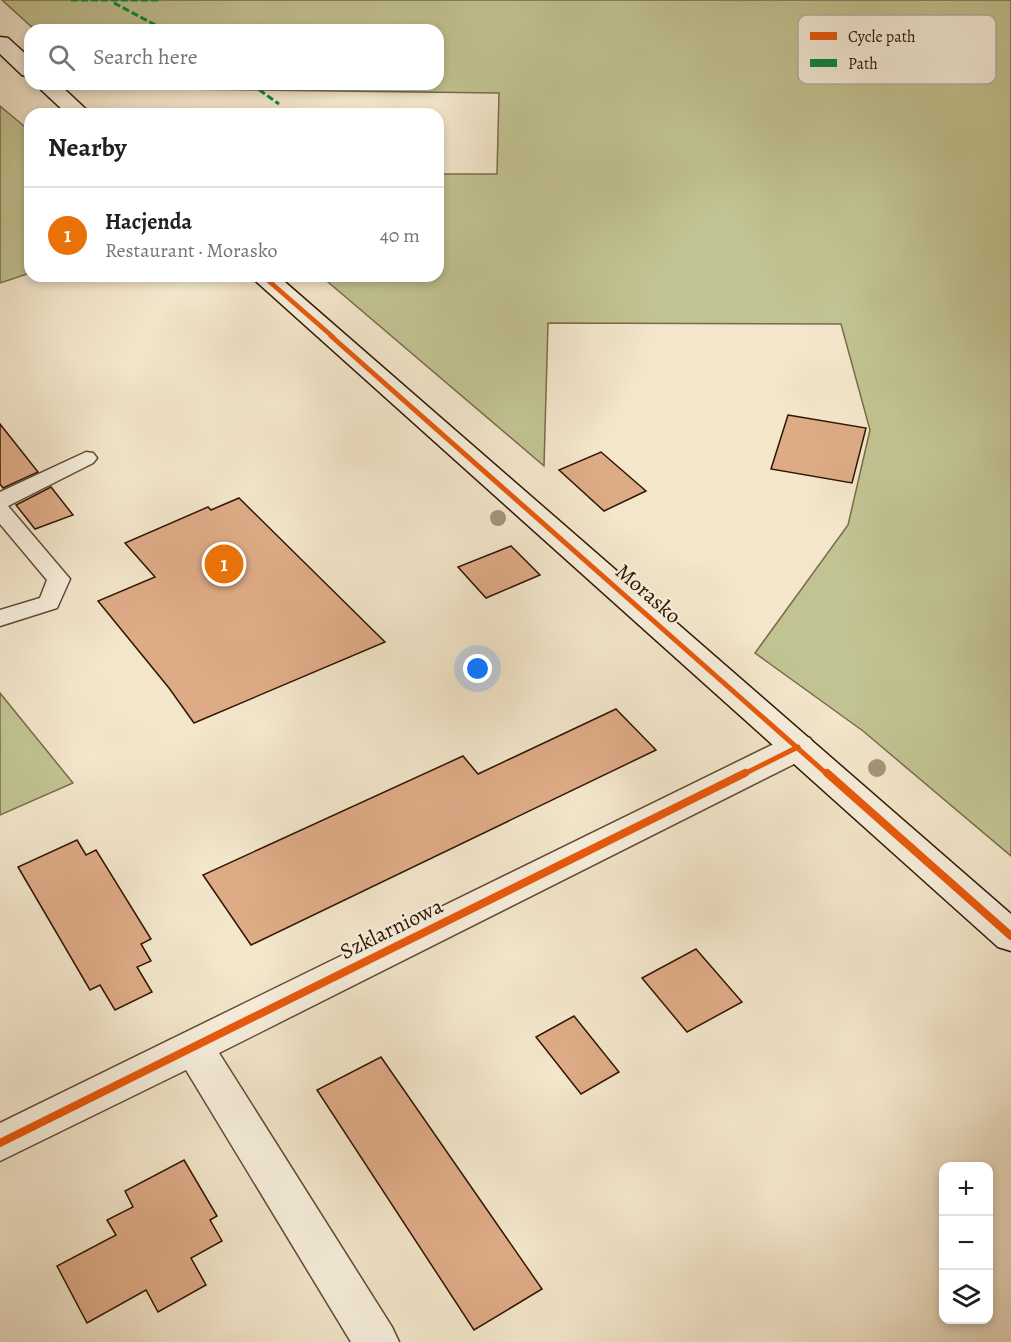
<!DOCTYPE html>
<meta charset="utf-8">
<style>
:root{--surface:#fff;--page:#f6f6f6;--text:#202124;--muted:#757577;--line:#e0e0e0;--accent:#b45309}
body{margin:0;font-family:Alegreya,serif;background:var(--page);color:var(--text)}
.controls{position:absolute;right:18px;bottom:18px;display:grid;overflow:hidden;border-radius:12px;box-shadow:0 3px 9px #0003}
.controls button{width:54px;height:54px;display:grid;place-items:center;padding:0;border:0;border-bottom:2px solid var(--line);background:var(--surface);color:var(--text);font:30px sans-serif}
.you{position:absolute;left:478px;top:669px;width:21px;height:21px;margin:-15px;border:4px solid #fff;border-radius:50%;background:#1a73e8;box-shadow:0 0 0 9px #1a73e833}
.badge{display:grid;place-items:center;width:39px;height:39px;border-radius:50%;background:var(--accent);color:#fff;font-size:20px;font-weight:700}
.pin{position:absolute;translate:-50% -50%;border:3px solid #fff;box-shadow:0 2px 6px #0006}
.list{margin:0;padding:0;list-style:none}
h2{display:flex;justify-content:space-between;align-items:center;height:78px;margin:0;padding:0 24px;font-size:26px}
h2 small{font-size:20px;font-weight:400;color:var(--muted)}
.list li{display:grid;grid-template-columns:39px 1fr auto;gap:18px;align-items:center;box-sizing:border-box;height:96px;padding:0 24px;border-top:2px solid var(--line)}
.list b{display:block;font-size:22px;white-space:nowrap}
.list p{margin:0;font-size:20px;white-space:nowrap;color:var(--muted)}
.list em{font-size:20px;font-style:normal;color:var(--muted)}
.icon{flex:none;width:33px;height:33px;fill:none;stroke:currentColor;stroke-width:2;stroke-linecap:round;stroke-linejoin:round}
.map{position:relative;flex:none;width:1011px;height:1342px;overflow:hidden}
.search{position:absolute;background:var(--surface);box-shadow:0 3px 9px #0003;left:24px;top:24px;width:420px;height:66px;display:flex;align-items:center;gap:15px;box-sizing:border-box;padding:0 21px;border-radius:18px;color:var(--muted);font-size:22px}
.panel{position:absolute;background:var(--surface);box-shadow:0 3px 9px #0003;left:24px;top:108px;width:420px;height:174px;border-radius:18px}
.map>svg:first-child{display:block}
.green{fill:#c2c392;stroke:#796c49;stroke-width:1.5}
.building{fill:#deab87;stroke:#301600;stroke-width:1.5}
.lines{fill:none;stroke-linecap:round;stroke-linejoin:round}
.lane-casing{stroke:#614a33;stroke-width:3}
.street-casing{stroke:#614a33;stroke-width:3}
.secondary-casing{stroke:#301600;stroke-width:3}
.lane{fill:#f7efdd;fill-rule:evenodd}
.street{fill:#f7efdd;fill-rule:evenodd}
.secondary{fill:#f7efdd;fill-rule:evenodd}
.quiet{stroke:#00873e;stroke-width:3;stroke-dasharray:7 3;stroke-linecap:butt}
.cycleway-far2-casing{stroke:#f7efdd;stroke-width:8}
.cycleway-far1-casing{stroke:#f7efdd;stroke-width:9}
.cycleway-casing{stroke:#f7efdd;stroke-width:11}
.cycleway-far2{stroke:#e8590c;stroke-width:4.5}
.cycleway-far1{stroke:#e8590c;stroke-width:5}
.cycleway{stroke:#e8590c;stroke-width:8}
.tree{fill:#a49577}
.labels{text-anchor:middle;stroke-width:4.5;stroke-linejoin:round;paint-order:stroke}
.street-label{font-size:22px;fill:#301600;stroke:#f7efdd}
.key{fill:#f7efdd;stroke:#bbae9b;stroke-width:1.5}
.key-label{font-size:16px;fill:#301600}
</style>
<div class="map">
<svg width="1011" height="1342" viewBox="0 0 1011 1342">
<rect width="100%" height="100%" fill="#f3e6cb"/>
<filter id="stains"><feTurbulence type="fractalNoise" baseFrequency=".00333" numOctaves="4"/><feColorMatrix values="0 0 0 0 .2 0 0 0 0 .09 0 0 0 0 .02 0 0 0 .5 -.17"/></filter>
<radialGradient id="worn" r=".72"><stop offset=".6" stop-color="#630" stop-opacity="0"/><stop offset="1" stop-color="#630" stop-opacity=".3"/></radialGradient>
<g class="green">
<path d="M 2,0 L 1011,0 L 1011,856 L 863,731 L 755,653 L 848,525 L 870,430 L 841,324 L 548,323 L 544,466 L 321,276 L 438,276 L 438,174 L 497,174 L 499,93 L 99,88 L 94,84 L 438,84 L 438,30 L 35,30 Z"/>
<path d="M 0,106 L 30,131 L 30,273 L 0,283 Z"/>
<path d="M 0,693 L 73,783 L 0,815 Z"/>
</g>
<g class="building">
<path d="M 788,415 L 866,428 L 852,483 L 771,469 Z"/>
<path d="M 0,424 L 38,472 L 3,488 L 0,484 Z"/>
<path d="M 601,452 L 646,491 L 604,511 L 559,470 Z"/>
<path d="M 51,487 L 73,515 L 35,529 L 16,505 Z"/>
<path d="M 239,498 L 385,642 L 194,723 L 169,688 L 98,601 L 155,577 L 125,543 L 208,507 L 211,510 Z"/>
<path d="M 511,546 L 540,575 L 486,598 L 458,567 Z"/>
<path d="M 616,709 L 656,750 L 251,945 L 203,875 L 463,756 L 478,774 Z"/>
<path d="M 77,840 L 86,855 L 96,850 L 151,939 L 141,944 L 151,961 L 137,967 L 152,992 L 115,1010 L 100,985 L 90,990 L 18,867 Z"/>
<path d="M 696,949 L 742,1002 L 687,1032 L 642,978 Z"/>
<path d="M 574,1016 L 619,1072 L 581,1094 L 536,1037 Z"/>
<path d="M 381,1057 L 542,1289 L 474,1330 L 317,1090 Z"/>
<path d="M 184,1160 L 217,1216 L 210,1220 L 222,1241 L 191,1258 L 206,1285 L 158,1312 L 146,1290 L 87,1323 L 57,1266 L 116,1235 L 107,1220 L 133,1207 L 125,1191 Z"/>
</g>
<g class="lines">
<g class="lane-casing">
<path id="lane" d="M 86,452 L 93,453 L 97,458 L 93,463 L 8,506 L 70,579 L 57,608 L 0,626 L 0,610 L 40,598 L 47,580 L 0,524 L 0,492 Z"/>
</g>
<g class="street-casing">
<path id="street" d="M 798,735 L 810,738 L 815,747 L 810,756 L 219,1053 L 392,1327 L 399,1342 L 351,1342 L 186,1070 L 0,1161 L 0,1123 L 786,738 Z"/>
</g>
<g class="secondary-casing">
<g id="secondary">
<path d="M 0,37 L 8,38 L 30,58 L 30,77 L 22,75 L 0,54 Z"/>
<path d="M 35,84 L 59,84 L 91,114 L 67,114 Z"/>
<path d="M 250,276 L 278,276 L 1011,914 L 1011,951 L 998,947 Z"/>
</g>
</g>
<use href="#lane" class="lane"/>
<use href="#street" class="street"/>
<use href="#secondary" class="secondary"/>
<g class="quiet">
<path d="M 71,0 L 160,0"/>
<path d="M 114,3 L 165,30"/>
<path d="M 251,84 L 279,104"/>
</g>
<g class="cycleway-far2-casing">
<path id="cycleway-far2" d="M 263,276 L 333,337"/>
</g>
<g class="cycleway-far1-casing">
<g id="cycleway-far1">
<path d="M 331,336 L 828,775"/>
<path d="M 742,775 L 798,747"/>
</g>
</g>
<g class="cycleway-casing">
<g id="cycleway">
<path d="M 827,773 L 1011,936"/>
<path d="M 0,1143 L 745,773"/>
</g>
</g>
<use href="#cycleway-far2" class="cycleway-far2"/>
<use href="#cycleway-far1" class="cycleway-far1"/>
<use href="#cycleway" class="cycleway"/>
</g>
<g class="tree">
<circle cx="498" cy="518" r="8"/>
<circle cx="877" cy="768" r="9"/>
</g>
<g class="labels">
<g class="street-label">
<text transform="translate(649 593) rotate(41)" y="8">Morasko</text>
<text transform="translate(391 928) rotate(-26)" y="8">Szklarniowa</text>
</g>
</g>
<rect x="798" y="15" width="198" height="69" rx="9" class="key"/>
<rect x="810" y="32" width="27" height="8" fill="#e8590c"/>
<rect x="810" y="59" width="27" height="8" fill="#00873e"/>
<g class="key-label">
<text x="848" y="42">Cycle path</text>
<text x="848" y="69">Path</text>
</g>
<rect width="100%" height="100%" filter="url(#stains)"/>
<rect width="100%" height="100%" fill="url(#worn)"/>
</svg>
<div class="controls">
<button>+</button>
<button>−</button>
<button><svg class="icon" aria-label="layers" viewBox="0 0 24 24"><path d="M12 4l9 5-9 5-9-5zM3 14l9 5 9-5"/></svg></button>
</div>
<div class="you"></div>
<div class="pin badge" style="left:224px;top:564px;background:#e8710a">1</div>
<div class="search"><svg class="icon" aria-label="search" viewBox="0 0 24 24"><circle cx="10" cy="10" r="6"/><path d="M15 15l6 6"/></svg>Search here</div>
<section class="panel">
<h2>Nearby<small></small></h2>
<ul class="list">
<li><span class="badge" style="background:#e8710a">1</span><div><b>Hacjenda</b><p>Restaurant · Morasko</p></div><em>40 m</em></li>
</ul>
</section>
</div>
